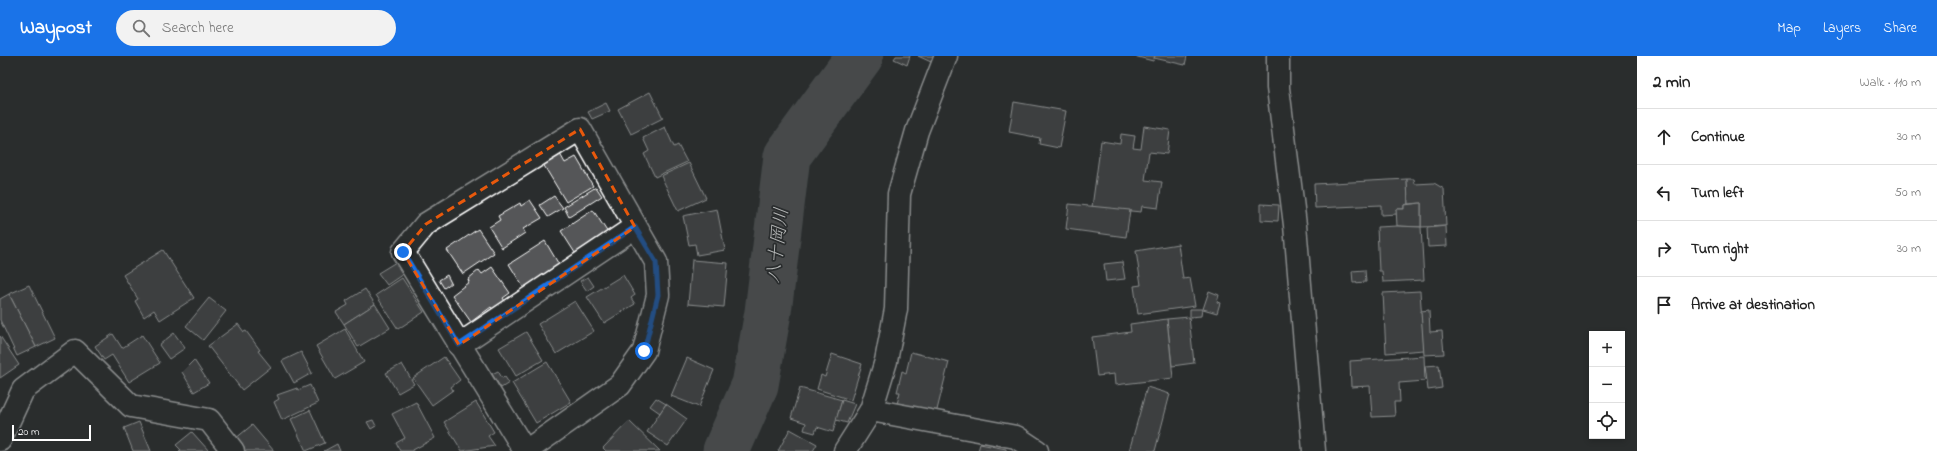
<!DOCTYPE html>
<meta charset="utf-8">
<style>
:root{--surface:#fff;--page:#f2f2f2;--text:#222;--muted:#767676;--line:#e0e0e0;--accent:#1a73e8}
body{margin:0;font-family:"Indie Flower","Klee One",sans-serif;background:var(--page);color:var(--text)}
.controls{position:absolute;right:12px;bottom:12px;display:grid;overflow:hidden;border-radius:0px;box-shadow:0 2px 6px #0003}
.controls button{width:36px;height:36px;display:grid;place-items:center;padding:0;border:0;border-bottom:1px solid var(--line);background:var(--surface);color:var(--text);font:20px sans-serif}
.scale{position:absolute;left:12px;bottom:10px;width:79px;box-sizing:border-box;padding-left:4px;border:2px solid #fff;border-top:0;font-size:11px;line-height:14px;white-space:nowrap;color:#fff;-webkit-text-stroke:3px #2a2d2e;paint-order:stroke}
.stop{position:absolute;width:12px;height:12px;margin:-9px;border:3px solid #1a73e8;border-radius:50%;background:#fff}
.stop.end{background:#1a73e8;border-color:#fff;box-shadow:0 1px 4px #0008}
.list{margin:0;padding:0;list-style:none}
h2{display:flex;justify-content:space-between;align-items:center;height:52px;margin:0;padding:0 16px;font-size:17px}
h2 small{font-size:13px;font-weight:400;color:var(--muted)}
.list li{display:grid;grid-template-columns:26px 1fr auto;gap:12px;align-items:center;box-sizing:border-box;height:56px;padding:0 16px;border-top:1px solid var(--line)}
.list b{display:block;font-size:15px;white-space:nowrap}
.list em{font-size:13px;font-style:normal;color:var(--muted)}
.icon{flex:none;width:22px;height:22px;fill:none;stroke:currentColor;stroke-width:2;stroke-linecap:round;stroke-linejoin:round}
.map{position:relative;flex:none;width:1637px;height:395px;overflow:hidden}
header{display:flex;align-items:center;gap:24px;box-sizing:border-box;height:56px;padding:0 20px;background:var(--accent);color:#fff}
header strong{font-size:19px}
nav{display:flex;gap:22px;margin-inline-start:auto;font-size:14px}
.search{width:280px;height:36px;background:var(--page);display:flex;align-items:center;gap:10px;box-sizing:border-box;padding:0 14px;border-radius:22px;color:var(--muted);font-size:15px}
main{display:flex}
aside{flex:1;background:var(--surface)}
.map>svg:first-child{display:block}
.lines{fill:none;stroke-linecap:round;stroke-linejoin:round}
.river{stroke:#6a6c6d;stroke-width:47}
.building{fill:#555758;stroke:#fff}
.minor-casing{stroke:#fff;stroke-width:25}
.minor{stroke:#2a2d2e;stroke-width:22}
.route{stroke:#1a73e8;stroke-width:5}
.marked{fill:none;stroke:#e8590c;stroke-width:3;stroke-dasharray:8 5;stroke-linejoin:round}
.labels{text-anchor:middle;stroke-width:3.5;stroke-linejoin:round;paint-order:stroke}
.water-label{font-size:19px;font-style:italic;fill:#b4b6b6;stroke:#2a2d2e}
</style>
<header>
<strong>Waypost</strong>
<div class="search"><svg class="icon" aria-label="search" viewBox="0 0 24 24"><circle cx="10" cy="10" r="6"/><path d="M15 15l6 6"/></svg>Search here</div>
<nav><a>Map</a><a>Layers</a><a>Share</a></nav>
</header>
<main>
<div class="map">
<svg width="1637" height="395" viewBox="0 0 1637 395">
<rect width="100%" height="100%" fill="#2a2d2e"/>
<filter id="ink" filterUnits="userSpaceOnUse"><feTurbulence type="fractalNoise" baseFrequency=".025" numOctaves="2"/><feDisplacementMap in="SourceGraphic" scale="8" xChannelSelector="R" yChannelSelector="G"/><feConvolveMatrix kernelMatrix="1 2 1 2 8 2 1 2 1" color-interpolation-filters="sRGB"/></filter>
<g filter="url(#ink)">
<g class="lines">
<path class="river" d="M 726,395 L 755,329 L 768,256 L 787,100 L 860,0"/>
</g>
<g class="building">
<path d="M 896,0 L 910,0 L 907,9 L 894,3 Z"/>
<path d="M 918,0 L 934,0 L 931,6 Z"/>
<path d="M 1134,0 L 1155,0 L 1153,5 Z"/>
<path d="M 1155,0 L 1187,0 L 1185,9 L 1154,2 Z"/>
<path d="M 650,36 L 663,62 L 631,78 L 618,53 Z"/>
<path d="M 1014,46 L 1066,55 L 1059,92 L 1039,88 L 1040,82 L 1009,76 Z"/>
<path d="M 606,47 L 610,55 L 592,63 L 588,56 Z"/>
<path d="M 1144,70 L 1170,74 L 1167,98 L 1149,96 L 1145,124 L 1162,126 L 1158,152 L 1142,150 L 1141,156 L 1092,151 L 1101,85 L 1120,88 L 1121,78 L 1135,80 L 1133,92 L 1141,93 Z"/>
<path d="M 665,71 L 674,91 L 678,89 L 687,106 L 655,121 L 644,98 L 649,95 L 643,82 Z"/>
<path d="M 560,98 L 565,107 L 576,101 L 593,130 L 566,146 L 543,108 Z"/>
<path d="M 689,107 L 706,142 L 678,155 L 661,120 Z"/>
<path d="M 1407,123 L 1408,148 L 1404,149 L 1404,153 L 1396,153 L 1397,158 L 1381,159 L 1381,149 L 1315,152 L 1314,128 Z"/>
<path d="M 1407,123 L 1414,123 L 1415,128 L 1434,127 L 1444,133 L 1446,170 L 1421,171 L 1421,147 L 1408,148 Z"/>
<path d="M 596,131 L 602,140 L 569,161 L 564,151 Z"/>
<path d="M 554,140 L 563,152 L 548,161 L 540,149 Z"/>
<path d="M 530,144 L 542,162 L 523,173 L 525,177 L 502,192 L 489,171 L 500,164 L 498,160 L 520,147 L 521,150 Z"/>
<path d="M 1421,147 L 1421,171 L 1397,170 L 1396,153 L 1404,153 L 1404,149 Z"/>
<path d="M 1069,148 L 1130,154 L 1126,181 L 1066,173 Z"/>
<path d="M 1261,148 L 1279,149 L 1278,165 L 1261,164 Z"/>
<path d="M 717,153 L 725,194 L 697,199 L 695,188 L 689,189 L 683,160 Z"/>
<path d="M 593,154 L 610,180 L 577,200 L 561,175 Z"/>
<path d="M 1397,170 L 1421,171 L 1424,224 L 1383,226 L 1382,215 L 1379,215 L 1377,171 Z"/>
<path d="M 1446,170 L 1447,190 L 1428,191 L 1427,172 Z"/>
<path d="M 478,173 L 494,197 L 463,218 L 447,194 Z"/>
<path d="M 545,185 L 561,212 L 525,234 L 509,208 Z"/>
<path d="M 1178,188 L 1183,223 L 1190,222 L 1195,250 L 1138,258 L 1134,230 L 1141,229 L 1136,195 Z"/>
<path d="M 163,194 L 194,242 L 160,264 L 154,254 L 144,261 L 135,245 L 138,243 L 123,219 Z"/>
<path d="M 692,204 L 728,207 L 724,251 L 688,248 Z"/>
<path d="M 396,206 L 403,218 L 387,229 L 378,217 Z"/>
<path d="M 1122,206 L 1125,223 L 1106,225 L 1104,208 Z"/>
<path d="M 492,211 L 510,237 L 503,242 L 506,247 L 494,255 L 491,251 L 471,266 L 452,239 L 469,226 L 468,223 L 479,214 L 482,218 Z"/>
<path d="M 1365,214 L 1366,226 L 1353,227 L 1352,215 Z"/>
<path d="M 447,219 L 451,227 L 444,232 L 439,224 Z"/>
<path d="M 623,219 L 635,239 L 631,242 L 635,248 L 604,267 L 587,241 Z"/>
<path d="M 588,221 L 594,230 L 587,235 L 580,225 Z"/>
<path d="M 402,222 L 424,256 L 398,273 L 376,239 Z"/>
<path d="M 29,229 L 55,282 L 36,291 L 9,238 Z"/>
<path d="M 365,233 L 375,248 L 344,268 L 336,256 L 348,249 L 346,245 Z"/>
<path d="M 1209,235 L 1219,239 L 1217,246 L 1220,247 L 1217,257 L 1203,253 Z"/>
<path d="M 1420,235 L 1424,294 L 1386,297 L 1383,237 Z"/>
<path d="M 9,238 L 36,291 L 17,300 L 0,264 L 0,243 Z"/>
<path d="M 209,242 L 226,255 L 203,284 L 186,270 Z"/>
<path d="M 575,245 L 594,275 L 556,298 L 538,268 Z"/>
<path d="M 375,248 L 390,272 L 358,291 L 344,268 Z"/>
<path d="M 1190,253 L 1202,253 L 1201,260 L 1190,261 Z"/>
<path d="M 1429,254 L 1430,276 L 1442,275 L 1444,298 L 1424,299 L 1421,255 Z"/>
<path d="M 1189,261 L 1194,307 L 1172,310 L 1167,263 Z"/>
<path d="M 1167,263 L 1173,322 L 1115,329 L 1114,318 L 1097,320 L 1092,281 L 1131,276 L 1130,268 Z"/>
<path d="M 238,268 L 244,276 L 246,275 L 260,294 L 258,295 L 271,311 L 242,334 L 208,290 Z"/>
<path d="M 345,273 L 364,306 L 335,323 L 316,290 Z"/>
<path d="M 526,276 L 543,304 L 516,320 L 499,292 Z"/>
<path d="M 174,277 L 185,292 L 169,303 L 159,289 Z"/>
<path d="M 113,278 L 122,292 L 142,279 L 160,307 L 129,326 L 112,299 L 104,304 L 95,290 Z"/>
<path d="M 0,280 L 19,309 L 0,322 Z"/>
<path d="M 301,296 L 312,317 L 294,327 L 282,305 Z"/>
<path d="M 911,296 L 949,306 L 936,358 L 897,348 L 900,336 L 897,336 L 902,315 L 906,317 Z"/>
<path d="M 832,298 L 862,308 L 851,344 L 817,333 L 821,319 L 825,321 Z"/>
<path d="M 1424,300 L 1425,325 L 1399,327 L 1400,346 L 1394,346 L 1395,360 L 1372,361 L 1370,330 L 1351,331 L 1350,305 Z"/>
<path d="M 444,301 L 460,324 L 451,331 L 453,334 L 432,349 L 413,322 Z"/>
<path d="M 687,302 L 714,314 L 699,351 L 671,340 Z"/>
<path d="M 194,304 L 209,327 L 194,336 L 182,316 Z"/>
<path d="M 547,306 L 571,346 L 536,367 L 512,327 Z"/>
<path d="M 402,308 L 414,328 L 398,337 L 386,317 Z"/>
<path d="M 1439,309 L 1442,332 L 1428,334 L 1425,310 Z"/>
<path d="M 498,315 L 502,322 L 505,321 L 509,327 L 501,332 L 492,318 Z"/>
<path d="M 310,329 L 318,347 L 282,364 L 274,346 L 279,343 L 277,339 L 297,332 L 298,334 Z"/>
<path d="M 1147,331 L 1170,338 L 1155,395 L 1129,395 Z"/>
<path d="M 800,332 L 842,344 L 833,376 L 817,371 L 815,377 L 804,374 L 806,367 L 791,362 Z"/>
<path d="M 656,342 L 666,348 L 660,357 L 650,350 Z"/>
<path d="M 842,344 L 855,348 L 847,367 L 836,364 Z"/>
<path d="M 416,346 L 435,382 L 411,395 L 400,395 L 396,387 L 405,382 L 392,358 Z"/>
<path d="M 476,346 L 494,376 L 488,380 L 495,390 L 462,395 L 444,366 Z"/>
<path d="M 666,348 L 687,363 L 668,390 L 647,376 Z"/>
<path d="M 310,354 L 325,387 L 306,395 L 291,363 Z"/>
<path d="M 373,364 L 376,370 L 371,373 L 367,366 Z"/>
<path d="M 629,365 L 660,395 L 606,395 L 603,392 Z"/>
<path d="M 139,366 L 151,395 L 133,395 L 124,372 Z"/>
<path d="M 252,369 L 274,395 L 244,395 L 235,383 Z"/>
<path d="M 790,373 L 817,388 L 813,395 L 778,395 Z"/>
<path d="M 192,376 L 209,395 L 179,395 L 181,394 L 176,389 Z"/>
<path d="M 337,388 L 340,395 L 324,395 Z"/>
<path d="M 980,388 L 1006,393 L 1006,395 L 978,395 Z"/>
</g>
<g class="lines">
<g class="minor-casing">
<g id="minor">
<path d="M 1278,0 L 1278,32 L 1295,169 L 1314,395"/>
<path d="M 459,289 L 635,171"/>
<path d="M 871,354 L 1016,381 L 1037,395"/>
<path d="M 0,384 L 23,334 L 75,295 L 131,350 L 209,364 L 233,395"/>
<path d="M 525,395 L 403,196 L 426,168 L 580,73 L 656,206 L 658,239 L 644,295 L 620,329 L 526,395"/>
<path d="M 845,395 L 871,354 L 886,305 L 896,253 L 899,138 L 917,75 L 946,0"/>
</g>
</g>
<use href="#minor" class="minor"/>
</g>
</g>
<g class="lines" filter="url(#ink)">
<path class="route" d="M 403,196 L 459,289 L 635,171 L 656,206 L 658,239 L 644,295"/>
</g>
<path d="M0 0H1637V395H0ZM 580,73 L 635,171 L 459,289 L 403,196 L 426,168 Z" fill="#2a2d2e" fill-opacity=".55" fill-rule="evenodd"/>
<path class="marked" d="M 580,73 L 635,171 L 459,289 L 403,196 L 426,168 Z"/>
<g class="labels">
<g class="water-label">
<text transform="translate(776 189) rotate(-83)" y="7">八十岡川</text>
</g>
</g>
</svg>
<div class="controls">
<button>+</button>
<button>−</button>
<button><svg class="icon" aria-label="locate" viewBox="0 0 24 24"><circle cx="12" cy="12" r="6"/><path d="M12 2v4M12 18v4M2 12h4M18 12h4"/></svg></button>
</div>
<div class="scale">20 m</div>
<div class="stop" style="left:644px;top:295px"></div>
<div class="stop end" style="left:403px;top:196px"></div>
</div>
<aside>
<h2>2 min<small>Walk · 110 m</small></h2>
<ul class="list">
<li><svg class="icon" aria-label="ahead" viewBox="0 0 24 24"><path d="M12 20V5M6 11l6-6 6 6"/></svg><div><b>Continue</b></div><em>30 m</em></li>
<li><svg class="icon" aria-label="left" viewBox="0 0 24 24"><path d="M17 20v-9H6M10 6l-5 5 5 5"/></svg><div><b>Turn left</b></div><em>50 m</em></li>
<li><svg class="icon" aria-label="right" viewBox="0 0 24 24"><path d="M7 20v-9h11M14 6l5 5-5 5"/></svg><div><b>Turn right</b></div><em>30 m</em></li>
<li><svg class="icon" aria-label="arrive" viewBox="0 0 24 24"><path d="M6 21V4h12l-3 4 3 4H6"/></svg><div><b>Arrive at destination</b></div></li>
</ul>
</aside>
</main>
